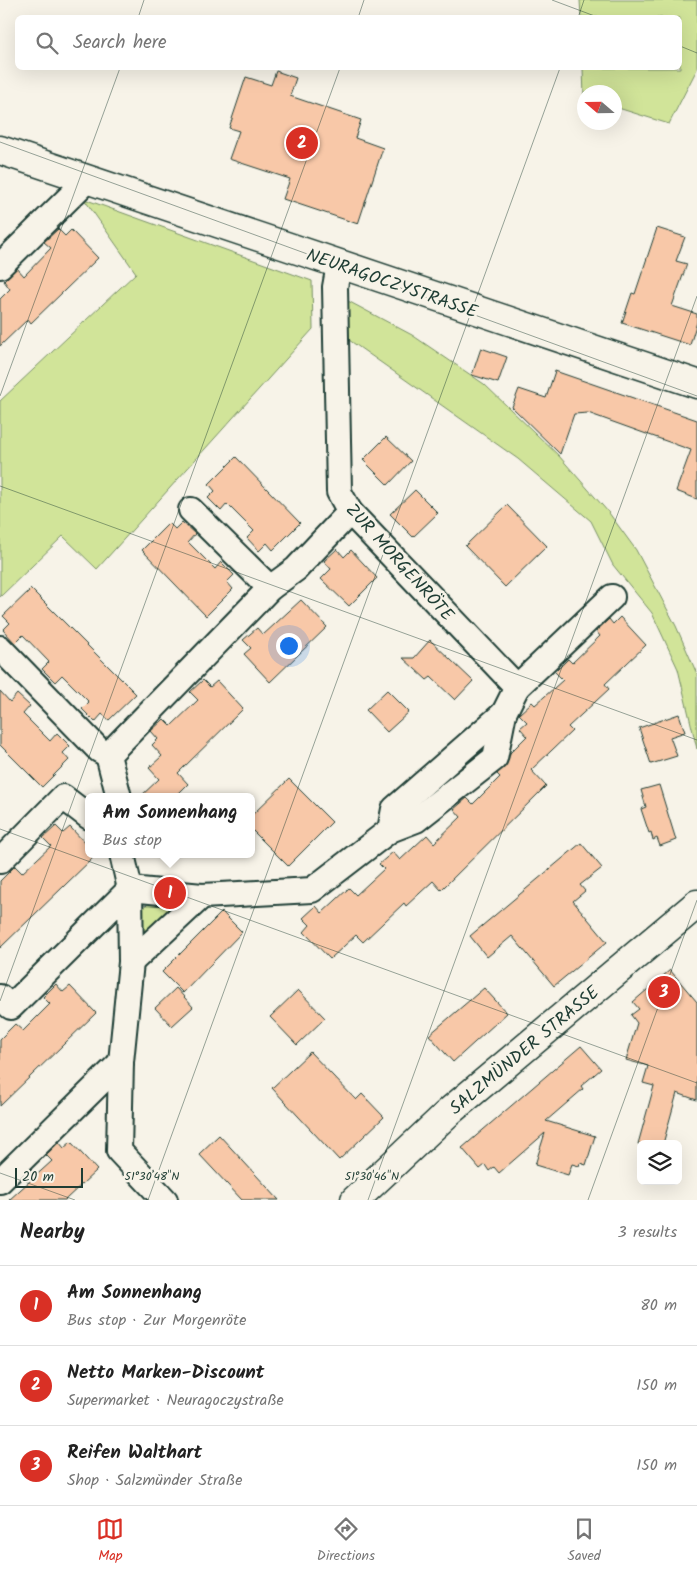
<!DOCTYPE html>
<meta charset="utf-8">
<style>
:root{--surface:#fff;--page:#f6f6f6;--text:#222;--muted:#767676;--line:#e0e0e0;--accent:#d93025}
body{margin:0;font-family:Kalam,sans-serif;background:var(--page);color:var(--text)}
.controls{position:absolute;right:15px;bottom:15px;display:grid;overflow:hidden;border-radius:8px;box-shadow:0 5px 20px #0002}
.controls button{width:45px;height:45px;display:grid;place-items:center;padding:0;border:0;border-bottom:1px solid var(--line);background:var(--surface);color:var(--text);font:25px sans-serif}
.compass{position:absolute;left:577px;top:85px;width:45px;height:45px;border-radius:50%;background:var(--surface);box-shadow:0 5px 20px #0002;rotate:290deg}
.scale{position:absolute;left:15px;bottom:12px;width:68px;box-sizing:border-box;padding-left:5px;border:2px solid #1f3d34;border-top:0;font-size:14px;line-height:18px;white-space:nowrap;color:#1f3d34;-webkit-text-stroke:4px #f7f3e8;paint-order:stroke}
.you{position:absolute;left:288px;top:645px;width:18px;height:18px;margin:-12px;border:4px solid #fff;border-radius:50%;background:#1a73e8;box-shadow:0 0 0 8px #1a73e833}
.badge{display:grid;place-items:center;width:32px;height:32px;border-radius:50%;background:var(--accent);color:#fff;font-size:16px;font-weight:700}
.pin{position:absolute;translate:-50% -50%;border:2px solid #fff;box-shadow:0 1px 5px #0006}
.popup{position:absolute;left:85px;top:793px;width:170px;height:65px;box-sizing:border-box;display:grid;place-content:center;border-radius:8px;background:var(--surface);filter:drop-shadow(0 1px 4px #0005);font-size:16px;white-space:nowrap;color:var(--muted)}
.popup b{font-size:19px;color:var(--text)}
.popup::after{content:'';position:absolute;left:50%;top:100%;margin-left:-10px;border:10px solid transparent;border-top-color:var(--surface)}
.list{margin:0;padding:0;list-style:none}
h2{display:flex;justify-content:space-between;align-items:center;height:65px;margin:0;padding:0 20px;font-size:21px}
h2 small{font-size:16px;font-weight:400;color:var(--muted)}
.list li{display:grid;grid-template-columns:32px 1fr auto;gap:15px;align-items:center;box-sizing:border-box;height:80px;padding:0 20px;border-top:1px solid var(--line)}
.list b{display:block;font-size:19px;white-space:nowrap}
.list p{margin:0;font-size:16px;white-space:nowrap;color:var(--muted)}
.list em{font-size:16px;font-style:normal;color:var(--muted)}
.icon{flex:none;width:28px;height:28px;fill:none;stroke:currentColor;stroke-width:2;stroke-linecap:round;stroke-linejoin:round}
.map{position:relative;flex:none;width:697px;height:1200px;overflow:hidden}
.search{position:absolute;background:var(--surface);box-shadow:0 5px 20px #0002;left:15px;right:15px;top:15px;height:55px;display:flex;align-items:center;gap:12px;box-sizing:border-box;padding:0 18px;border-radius:8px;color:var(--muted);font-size:19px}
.sheet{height:305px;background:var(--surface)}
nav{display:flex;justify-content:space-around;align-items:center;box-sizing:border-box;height:70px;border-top:1px solid var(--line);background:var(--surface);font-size:14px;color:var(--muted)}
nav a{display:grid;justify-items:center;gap:2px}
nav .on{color:var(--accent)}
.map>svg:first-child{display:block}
.green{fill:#d1e499;stroke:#789066}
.building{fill:#f8c8a8;stroke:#1f3d34}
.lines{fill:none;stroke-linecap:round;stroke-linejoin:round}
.street-casing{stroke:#1f3d34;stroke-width:28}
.secondary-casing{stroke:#1f3d34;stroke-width:31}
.street{stroke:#f7f3e8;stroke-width:24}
.secondary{stroke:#f7f3e8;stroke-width:28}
.ticks{fill:none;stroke:#1f3d34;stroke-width:1;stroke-opacity:0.45}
.labels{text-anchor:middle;stroke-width:5;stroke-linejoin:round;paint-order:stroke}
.street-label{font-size:18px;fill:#1f3d34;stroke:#f7f3e8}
.ticks-label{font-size:12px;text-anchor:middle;fill:#1f3d34;stroke:#f7f3e8;stroke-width:5;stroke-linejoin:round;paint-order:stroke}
</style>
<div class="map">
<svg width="697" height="1200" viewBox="0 0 697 1200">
<rect width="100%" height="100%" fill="#f7f3e8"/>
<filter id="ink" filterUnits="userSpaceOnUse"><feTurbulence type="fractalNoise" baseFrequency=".02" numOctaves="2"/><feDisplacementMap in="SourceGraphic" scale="10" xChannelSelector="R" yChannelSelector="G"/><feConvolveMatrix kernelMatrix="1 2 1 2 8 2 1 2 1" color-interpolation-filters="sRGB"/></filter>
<g filter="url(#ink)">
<g class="green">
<path d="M 580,0 L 697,0 L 697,69 L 669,124 L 615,107 L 614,92 L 584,92 L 584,97 L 583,68 L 680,68 L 680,18 L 581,17 Z"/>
<path d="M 84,199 L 312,281 L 313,329 L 97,569 L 63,536 L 0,597 L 0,401 L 136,273 Z"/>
<path d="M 348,301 L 412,335 L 484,384 L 559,456 L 609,513 L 636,550 L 676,626 L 697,674 L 697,749 L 678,669 L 652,613 L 613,565 L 591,521 L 518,459 L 349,340 Z"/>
<path d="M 146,905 L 173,905 L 176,907 L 143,935 L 140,932 L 140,909 Z"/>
</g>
<g class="building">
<path d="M 276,71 L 296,78 L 290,96 L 361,120 L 355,138 L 383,148 L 358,224 L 283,199 L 290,179 L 229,159 L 239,131 L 229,128 L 246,77 L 271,85 Z"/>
<path d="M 657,228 L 685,237 L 676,261 L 687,264 L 672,306 L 697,314 L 697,322 L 690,345 L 622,323 L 632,293 L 635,294 Z"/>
<path d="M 58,229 L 65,236 L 71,230 L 98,258 L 31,323 L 28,319 L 0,346 L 0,299 L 10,289 L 4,281 L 17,268 L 24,276 L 51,248 L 44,242 Z"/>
<path d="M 481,348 L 507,357 L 498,383 L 472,375 Z"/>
<path d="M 555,371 L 697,420 L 697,499 L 676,491 L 691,450 L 588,413 L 574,414 L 560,454 L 512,407 L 519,389 L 546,398 Z"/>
<path d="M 386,437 L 411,461 L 388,485 L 363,460 Z"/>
<path d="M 236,457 L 300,523 L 273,550 L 267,543 L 259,551 L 247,538 L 254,531 L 227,504 L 221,511 L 208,498 L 215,491 L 209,484 Z"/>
<path d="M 415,490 L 438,513 L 413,537 L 390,514 Z"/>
<path d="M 507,505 L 547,546 L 505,587 L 465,546 Z"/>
<path d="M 182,522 L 195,534 L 188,542 L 215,569 L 221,562 L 234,575 L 227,582 L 233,589 L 206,616 L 142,550 L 169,523 L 175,529 Z"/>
<path d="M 337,549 L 344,557 L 351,550 L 377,578 L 349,606 L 321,579 L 331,569 L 324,561 Z"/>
<path d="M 31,589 L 136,694 L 109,720 L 102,714 L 95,722 L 82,709 L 89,702 L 62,675 L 55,682 L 42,669 L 49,662 L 23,635 L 15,643 L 3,630 L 10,623 L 3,616 Z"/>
<path d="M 301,600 L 327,627 L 270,682 L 244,654 L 251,648 L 243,640 L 257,628 L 263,635 Z"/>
<path d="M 620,617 L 646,645 L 605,684 L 609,689 L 568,727 L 572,731 L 531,770 L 546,786 L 441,890 L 433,881 L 406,906 L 404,903 L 363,942 L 356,935 L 330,959 L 304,932 L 310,925 L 303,918 L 316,906 L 322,913 L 349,888 L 356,895 L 384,869 L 379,864 L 393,852 L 400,860 L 427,835 L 434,843 L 461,817 L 454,809 L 467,798 L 473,804 L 500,777 L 497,774 L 508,761 L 510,753 L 527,736 L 520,728 L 527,722 L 519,714 L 532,702 L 535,705 L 563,680 L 555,672 L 568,659 L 572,663 L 600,636 L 596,631 L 609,619 L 613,624 Z"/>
<path d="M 430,640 L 473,681 L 455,700 L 431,677 L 427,680 L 403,658 L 414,658 Z"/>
<path d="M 203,680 L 210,687 L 217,681 L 243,709 L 178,773 L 188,784 L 175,797 L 140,797 L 159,779 L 149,768 L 162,756 L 152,745 L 158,739 L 151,731 L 164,719 L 171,726 L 198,700 L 190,692 Z"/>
<path d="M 387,690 L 409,712 L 387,732 L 366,710 Z"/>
<path d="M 0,691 L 10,702 L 17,694 L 30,706 L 23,714 L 50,741 L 57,733 L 70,746 L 63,753 L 69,760 L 42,787 L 0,745 Z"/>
<path d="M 679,714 L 685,732 L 670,737 L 677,756 L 651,764 L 639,728 Z"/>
<path d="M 289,779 L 332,822 L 288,866 L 251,829 L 251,816 Z"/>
<path d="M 659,785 L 676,840 L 660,846 L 657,838 L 653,840 L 651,832 L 649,833 L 641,809 L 646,807 L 641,790 Z"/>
<path d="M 56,826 L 63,833 L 70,827 L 89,847 L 89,854 L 96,855 L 0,948 L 0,881 L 15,866 L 22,873 L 51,846 L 43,838 Z"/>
<path d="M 581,843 L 602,868 L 580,885 L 585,891 L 573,901 L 607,942 L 554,986 L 512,936 L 487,957 L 470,936 Z"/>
<path d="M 222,912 L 242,932 L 183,993 L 162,972 Z"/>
<path d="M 670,970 L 697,1002 L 697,1100 L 677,1093 L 663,1144 L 638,1144 L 654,1086 L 643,1083 L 648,1066 L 626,1060 L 637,1023 L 631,1015 L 639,1009 L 633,1002 Z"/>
<path d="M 56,984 L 63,992 L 70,986 L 96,1013 L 0,1106 L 0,1039 L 15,1024 L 23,1031 L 50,1004 L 43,997 Z"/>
<path d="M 176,988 L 193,1007 L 172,1026 L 155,1008 Z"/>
<path d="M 484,988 L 507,1013 L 453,1062 L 429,1035 Z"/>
<path d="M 298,990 L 325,1018 L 297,1045 L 270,1017 Z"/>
<path d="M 581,1046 L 601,1069 L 581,1086 L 583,1089 L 546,1121 L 595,1136 L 586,1165 L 580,1163 L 579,1166 L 572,1164 L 568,1175 L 535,1165 L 545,1133 L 499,1173 L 494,1167 L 489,1171 L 485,1165 L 480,1169 L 462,1148 Z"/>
<path d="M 310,1052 L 356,1100 L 362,1094 L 384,1117 L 339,1160 L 272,1088 Z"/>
<path d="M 219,1135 L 279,1200 L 242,1200 L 199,1154 Z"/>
<path d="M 59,1142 L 64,1148 L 71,1142 L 97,1170 L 65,1200 L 9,1200 L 52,1161 L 46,1155 Z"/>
</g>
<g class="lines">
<g class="street-casing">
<g id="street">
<path d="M 0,266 L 87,180"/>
<path d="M 191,510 L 270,588"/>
<path d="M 0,648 L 99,750 L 108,755"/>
<path d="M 517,687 L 612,597"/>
<path d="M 119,797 L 108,755 L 270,588 L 296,569 L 350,512"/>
<path d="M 390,830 L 416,820 L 495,758 L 504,713"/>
<path d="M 122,854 L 130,889 L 131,962 L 121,1062 L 119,1151 L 165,1200"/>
<path d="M 0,861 L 63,797 L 89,817"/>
<path d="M 130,889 L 202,896 L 312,890 L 390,830 L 394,809 L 504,713 L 517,687 L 350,512 L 339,492 L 335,287 L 339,265"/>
<path d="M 131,962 L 202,896"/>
<path d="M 0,997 L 11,1007 L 130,889"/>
<path d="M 0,1181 L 121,1062"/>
</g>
</g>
<g class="secondary-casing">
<g id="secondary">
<path d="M 0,150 L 697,384"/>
<path d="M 355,1200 L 450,1111 L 697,904"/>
</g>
</g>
<use href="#street" class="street"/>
<use href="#secondary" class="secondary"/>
</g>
</g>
<path class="ticks" d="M 552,0 L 600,18M 138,18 L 144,0M 358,18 L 364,0M 578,18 L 584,0M 680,46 L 697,53M 0,142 L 697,396M 0,396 L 120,68M 0,486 L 697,740M 0,829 L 697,1083M 0,1001 L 340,68M 0,1173 L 75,1200M 148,1200 L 560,68M 368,1200 L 697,296M 588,1200 L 697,900"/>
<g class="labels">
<g class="street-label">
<text transform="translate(392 283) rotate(19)" y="6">NEURAGOCZYSTRASSE</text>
<text transform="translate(400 562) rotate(48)" y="6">ZUR MORGENRÖTE</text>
<text transform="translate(524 1050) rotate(-40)" y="6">SALZMÜNDER STRASSE</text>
</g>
</g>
<g class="ticks-label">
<text x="152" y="1180">51°30'48"N</text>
<text x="372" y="1180">51°30'46"N</text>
</g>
</svg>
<div class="controls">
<button><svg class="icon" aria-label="layers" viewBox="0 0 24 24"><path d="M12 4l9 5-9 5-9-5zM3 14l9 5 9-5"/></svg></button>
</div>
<svg class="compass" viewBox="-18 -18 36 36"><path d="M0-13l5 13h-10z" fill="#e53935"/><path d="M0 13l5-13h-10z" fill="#767676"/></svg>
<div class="scale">20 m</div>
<div class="you"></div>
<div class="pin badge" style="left:170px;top:893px">1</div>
<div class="popup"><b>Am Sonnenhang</b>Bus stop</div>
<div class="pin badge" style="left:302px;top:143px">2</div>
<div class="pin badge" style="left:664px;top:992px">3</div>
<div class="search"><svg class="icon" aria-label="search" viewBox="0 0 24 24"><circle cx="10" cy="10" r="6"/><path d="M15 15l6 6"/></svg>Search here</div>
</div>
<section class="sheet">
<h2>Nearby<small>3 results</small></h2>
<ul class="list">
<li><span class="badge">1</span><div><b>Am Sonnenhang</b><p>Bus stop · Zur Morgenröte</p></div><em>80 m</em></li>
<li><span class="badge">2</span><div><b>Netto Marken-Discount</b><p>Supermarket · Neuragoczystraße</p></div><em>150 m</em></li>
<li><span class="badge">3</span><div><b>Reifen Walthart</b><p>Shop · Salzmünder Straße</p></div><em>150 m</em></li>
</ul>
</section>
<nav>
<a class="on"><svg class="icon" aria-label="map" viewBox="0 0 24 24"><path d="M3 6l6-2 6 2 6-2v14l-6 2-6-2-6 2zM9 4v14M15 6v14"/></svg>Map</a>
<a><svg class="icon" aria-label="directions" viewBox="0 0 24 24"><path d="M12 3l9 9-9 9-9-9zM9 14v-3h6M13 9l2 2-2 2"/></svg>Directions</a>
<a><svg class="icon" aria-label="saved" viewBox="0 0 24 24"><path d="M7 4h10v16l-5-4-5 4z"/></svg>Saved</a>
</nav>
